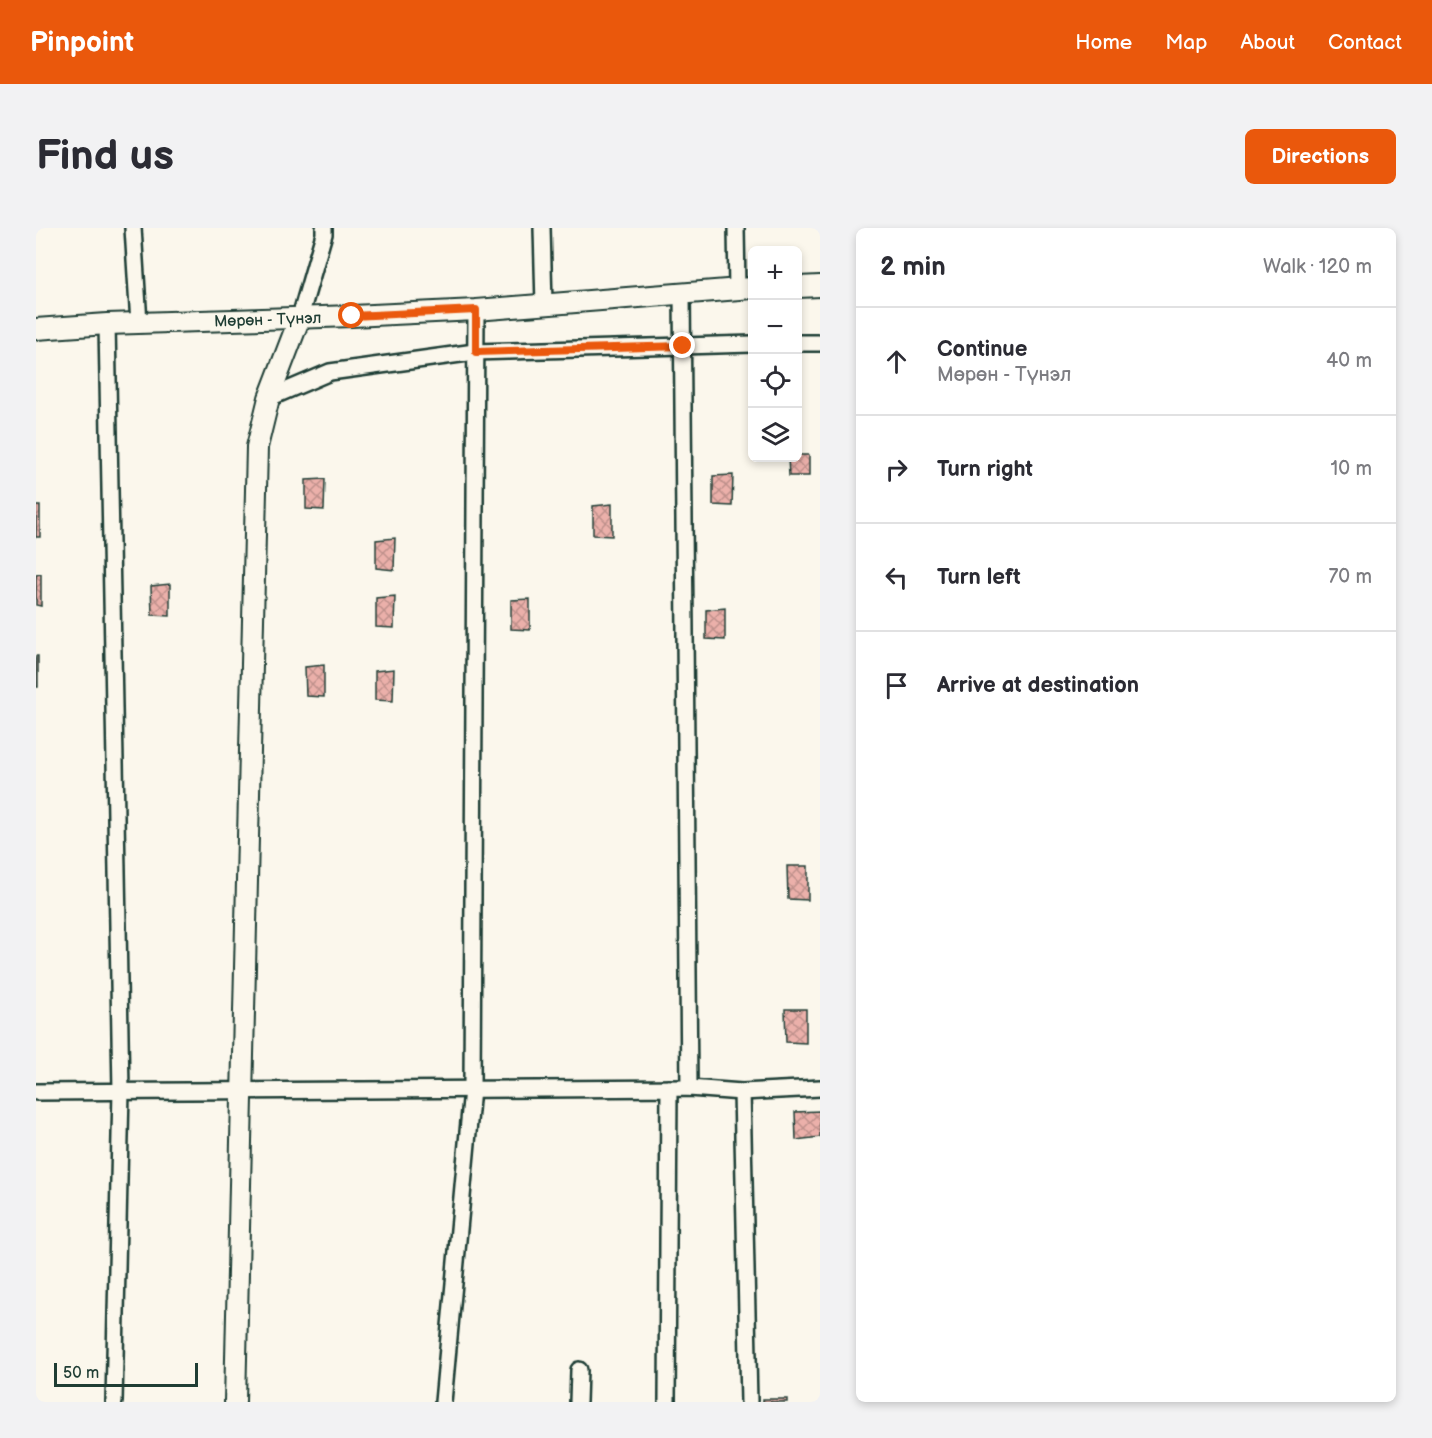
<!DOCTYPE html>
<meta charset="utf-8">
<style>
:root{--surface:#fff;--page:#f2f2f3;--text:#2b2b33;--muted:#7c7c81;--line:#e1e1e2;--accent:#ea580c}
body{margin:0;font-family:"Balsamiq Sans",sans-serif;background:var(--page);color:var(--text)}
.controls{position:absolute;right:18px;top:18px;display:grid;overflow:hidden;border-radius:9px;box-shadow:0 3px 9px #0003}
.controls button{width:54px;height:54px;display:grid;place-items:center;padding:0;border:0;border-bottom:2px solid var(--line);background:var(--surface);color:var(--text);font:30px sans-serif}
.scale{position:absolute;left:18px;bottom:15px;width:144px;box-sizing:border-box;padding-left:6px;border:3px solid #1f3d34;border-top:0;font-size:16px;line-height:21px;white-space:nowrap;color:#1f3d34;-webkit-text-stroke:4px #fbf7ec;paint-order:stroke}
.stop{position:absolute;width:18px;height:18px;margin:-14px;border:4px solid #ea580c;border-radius:50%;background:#fff}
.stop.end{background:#ea580c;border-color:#fff;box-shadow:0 2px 6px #0008}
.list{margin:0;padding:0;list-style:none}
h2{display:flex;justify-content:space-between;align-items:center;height:78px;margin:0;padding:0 24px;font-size:26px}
h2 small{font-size:20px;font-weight:400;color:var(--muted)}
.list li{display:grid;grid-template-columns:39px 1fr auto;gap:18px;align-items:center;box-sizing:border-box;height:108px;padding:0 24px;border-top:2px solid var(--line)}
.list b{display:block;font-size:22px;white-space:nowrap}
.list p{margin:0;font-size:20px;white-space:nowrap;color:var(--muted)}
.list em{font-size:20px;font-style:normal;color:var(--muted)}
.icon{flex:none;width:33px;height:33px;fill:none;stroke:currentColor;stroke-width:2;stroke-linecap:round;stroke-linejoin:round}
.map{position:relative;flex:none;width:784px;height:1174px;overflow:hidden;border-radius:9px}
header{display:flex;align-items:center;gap:36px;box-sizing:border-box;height:84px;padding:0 30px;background:var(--accent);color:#fff}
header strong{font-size:28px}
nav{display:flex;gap:33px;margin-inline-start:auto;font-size:21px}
.intro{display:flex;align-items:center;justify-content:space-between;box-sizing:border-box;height:144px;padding:0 36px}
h1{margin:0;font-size:42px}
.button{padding:15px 27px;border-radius:9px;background:var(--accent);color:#fff;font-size:21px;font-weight:700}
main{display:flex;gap:36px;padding:0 36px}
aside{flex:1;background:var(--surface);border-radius:9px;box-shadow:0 3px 9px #0003}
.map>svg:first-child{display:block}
.building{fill:url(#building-cross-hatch);stroke:#1f3d34;stroke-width:1.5}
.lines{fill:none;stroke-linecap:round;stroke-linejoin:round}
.minor-casing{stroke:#1f3d34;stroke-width:20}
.tertiary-casing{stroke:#1f3d34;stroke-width:24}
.minor{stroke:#fbf7ec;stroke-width:15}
.tertiary{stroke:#fbf7ec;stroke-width:20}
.route{stroke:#ea580c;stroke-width:8}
.labels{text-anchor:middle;stroke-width:4.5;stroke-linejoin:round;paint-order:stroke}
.street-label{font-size:16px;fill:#1f3d34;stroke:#fbf7ec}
</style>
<header>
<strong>Pinpoint</strong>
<nav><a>Home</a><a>Map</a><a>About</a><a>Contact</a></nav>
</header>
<div class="intro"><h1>Find us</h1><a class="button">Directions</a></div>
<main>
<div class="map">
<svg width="784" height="1174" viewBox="0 0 784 1174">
<defs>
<pattern id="building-cross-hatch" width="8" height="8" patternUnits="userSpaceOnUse" patternTransform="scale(1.5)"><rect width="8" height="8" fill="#ebb0aa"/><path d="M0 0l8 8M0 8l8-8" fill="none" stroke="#be908b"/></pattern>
</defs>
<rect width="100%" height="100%" fill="#fbf7ec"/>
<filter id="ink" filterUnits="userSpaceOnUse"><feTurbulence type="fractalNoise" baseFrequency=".0167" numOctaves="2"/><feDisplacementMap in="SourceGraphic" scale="12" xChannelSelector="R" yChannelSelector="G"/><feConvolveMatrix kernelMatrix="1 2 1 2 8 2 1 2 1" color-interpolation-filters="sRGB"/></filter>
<g filter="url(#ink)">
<g class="building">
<path d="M 762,227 L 773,227 L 773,248 L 753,248 L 752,230 L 762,230 Z"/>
<path d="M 697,247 L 696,278 L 677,277 L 677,248 Z"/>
<path d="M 289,251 L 288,282 L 270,281 L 270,252 Z"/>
<path d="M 576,276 L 576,308 L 557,307 L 557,278 Z"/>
<rect x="0" y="278" width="4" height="31"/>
<path d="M 359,310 L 358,342 L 340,340 L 340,312 Z"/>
<path d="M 5,346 L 5,378 L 0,377 L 0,347 Z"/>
<path d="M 134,356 L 134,388 L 116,387 L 115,358 Z"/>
<path d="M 359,368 L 358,400 L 340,399 L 340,370 Z"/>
<path d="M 494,371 L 494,402 L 475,401 L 475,372 Z"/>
<path d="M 689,380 L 689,412 L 670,411 L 670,382 Z"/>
<rect x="0" y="428" width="2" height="31"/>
<path d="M 288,437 L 288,469 L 270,468 L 269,439 Z"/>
<path d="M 358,441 L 357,473 L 339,472 L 339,443 Z"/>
<path d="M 751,638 L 772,638 L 772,672 L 752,671 Z"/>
<path d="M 749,781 L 770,781 L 770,815 L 750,814 Z"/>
<path d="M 784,883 L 784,909 L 760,912 L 759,884 Z"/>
<rect x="727" y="1171" width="24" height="3"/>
</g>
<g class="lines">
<g class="minor-casing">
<g id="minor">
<path d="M 97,0 L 103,95"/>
<path d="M 506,0 L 508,77"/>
<path d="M 700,0 L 701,61"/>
<path d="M 646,65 L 653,860"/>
<path d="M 264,89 L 288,6 L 288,0"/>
<path d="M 71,96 L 85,863 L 78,1174"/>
<path d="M 762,115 L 784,115"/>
<path d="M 233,170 L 294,144 L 439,124 L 716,116"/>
<path d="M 0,864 L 653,860 L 706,864 L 784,860"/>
<path d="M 706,864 L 713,1174"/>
<path d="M 407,1174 L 436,861 L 440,82"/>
<path d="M 542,1174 L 543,1142"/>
<path d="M 631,1174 L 633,860"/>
</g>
</g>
<g class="tertiary-casing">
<g id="tertiary">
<path d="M 762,59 L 784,58"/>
<path id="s1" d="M 0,101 L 71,96 L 316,88 L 440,82 L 716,60"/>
<path d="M 199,1174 L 221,219 L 233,170 L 264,89"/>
</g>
</g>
<use href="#minor" class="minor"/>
<use href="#tertiary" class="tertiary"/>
</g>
</g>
<g class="lines" filter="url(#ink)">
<path class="route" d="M 316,88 L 440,82 L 440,124 L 647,118"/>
</g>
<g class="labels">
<g class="street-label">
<text dy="6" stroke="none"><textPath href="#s1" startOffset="232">Мөрөн - Түнэл</textPath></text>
</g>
</g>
</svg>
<div class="controls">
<button>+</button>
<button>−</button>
<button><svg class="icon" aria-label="locate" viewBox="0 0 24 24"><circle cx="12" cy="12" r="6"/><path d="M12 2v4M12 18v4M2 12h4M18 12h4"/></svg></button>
<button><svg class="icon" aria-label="layers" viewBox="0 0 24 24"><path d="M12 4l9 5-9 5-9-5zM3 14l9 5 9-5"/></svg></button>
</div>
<div class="scale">50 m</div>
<div class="stop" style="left:316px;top:88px"></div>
<div class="stop end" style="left:647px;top:118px"></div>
</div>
<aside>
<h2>2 min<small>Walk · 120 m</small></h2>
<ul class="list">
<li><svg class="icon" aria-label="ahead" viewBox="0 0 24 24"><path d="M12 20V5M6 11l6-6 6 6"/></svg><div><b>Continue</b><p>Мөрөн - Түнэл</p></div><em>40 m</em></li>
<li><svg class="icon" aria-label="right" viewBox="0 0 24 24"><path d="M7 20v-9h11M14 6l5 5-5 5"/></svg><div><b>Turn right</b></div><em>10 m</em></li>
<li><svg class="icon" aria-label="left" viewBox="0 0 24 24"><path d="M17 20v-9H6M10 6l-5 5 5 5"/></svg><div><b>Turn left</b></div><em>70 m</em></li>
<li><svg class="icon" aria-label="arrive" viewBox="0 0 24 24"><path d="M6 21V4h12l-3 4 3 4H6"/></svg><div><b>Arrive at destination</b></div></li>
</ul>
</aside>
</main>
